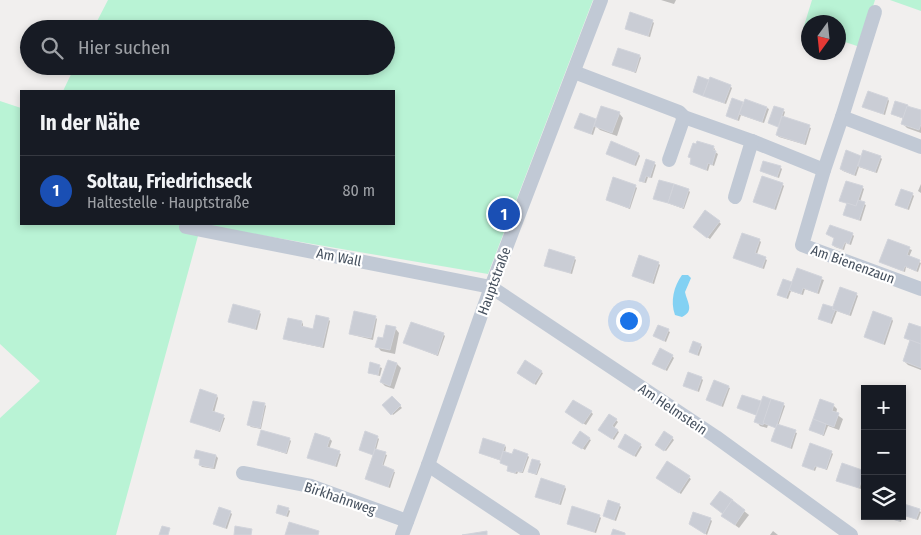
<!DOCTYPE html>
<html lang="de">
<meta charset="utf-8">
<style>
:root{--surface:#171b24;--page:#242831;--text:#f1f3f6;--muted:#9ea1a6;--line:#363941;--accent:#0a59ef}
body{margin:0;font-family:"Fira Sans Condensed",sans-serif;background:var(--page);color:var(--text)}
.controls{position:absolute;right:15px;bottom:15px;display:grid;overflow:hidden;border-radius:0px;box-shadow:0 2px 8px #0003}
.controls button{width:45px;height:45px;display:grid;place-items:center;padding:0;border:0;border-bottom:1px solid var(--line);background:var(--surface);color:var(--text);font:25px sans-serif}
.compass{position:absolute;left:801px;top:15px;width:45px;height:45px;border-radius:50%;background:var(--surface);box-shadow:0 2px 8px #0003;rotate:195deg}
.you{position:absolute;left:628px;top:320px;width:18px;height:18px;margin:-12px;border:4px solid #fff;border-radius:50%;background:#1a73e8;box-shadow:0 0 0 8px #1a73e833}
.badge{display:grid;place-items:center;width:32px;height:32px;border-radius:50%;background:var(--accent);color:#fff;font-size:16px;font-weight:700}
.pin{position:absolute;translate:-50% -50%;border:2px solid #fff;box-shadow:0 1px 5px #0006}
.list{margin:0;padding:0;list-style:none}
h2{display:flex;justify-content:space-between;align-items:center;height:65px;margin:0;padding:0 20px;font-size:21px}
h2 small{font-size:16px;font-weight:400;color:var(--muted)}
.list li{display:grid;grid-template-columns:32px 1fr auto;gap:15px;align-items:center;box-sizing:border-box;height:70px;padding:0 20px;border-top:1px solid var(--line)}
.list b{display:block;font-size:19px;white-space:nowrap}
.list p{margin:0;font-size:16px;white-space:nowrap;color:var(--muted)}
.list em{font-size:16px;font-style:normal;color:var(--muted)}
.icon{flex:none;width:28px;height:28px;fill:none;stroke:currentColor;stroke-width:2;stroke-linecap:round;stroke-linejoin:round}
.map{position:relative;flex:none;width:921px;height:535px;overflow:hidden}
.search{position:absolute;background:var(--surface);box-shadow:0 2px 8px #0003;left:20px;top:20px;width:375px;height:55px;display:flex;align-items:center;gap:12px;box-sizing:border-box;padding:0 18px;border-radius:28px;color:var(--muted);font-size:19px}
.panel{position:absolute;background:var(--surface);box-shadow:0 2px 8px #0003;left:20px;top:90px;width:375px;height:135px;border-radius:0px}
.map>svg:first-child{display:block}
.green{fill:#b9f3d5}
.water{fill:#83d1f3}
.shadow{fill:#0003}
.building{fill:#cacdd5;stroke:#d2d4db}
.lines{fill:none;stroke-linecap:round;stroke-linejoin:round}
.street{stroke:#c1c9d5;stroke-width:14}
.labels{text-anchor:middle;stroke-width:4.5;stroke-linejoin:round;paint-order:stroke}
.street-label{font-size:14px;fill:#45505e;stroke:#fff}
</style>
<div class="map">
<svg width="921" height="535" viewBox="0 0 921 535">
<rect width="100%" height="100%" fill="#f1efee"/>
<g class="green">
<path d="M 108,0 L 593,0 L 488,274 L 201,225 L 116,535 L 0,535 L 0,418 L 40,381 L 0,344 L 0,101 L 21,108 L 21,224 L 394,224 L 394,91 L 63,91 L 75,66 L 386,66 L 386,29 L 93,29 Z"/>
<path d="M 812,0 L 875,0 L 860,47 L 839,40 L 838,22 L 808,22 L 808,31 L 803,29 Z"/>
<path d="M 890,0 L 921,0 L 921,11 Z"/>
</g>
<path class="water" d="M 682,275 L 688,275 L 691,278 L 685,292 C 687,302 695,311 682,317 L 675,315 C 670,301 674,286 682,275 Z"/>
<g class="shadow">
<path d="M 661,0 L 676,0 L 674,4 Z"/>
<path d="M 652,21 L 654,23 L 650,37 L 626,29 Z"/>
<path d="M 640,56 L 641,58 L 636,73 L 613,64 Z"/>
<path d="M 730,86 L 732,88 L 726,104 L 694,92 Z"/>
<path d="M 888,99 L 889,101 L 885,115 L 864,107 Z"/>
<path d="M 733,100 L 744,104 L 767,108 L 769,109 L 764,123 L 741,115 L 739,121 L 729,117 L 727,116 Z"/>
<path d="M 909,108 L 921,112 L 921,133 L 907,128 L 903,124 L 904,119 L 892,114 Z"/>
<path d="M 783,110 L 785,112 L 783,118 L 811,128 L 806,145 L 779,137 L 777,135 L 780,127 L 769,123 Z"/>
<path d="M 619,113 L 623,118 L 617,136 L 600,130 L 596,126 L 593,135 L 576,128 Z"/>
<path d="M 696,145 L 713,147 L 715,149 L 714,151 L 718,154 L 714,166 L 710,164 L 708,171 L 691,164 L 691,159 L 690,157 Z"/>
<path d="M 847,152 L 862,157 L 880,157 L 882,159 L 877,173 L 859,167 L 856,176 L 843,171 L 841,169 Z"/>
<path d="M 608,154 L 639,154 L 640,156 L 636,166 Z"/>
<path d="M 654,163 L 656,165 L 652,178 L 648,177 L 646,183 L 642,182 L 641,180 Z"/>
<path d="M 780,167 L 782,169 L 779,178 L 761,171 Z"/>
<path d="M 782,184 L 784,186 L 776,210 L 757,203 Z"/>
<path d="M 921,184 L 921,193 L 918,191 Z"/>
<path d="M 635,186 L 637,188 L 630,209 L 607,200 Z"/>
<path d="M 862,187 L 864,189 L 860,202 L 866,205 L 861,221 L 845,215 L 848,204 L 841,200 Z"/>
<path d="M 688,190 L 690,192 L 684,209 L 654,198 Z"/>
<path d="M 912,194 L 914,196 L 909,210 L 899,206 Z"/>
<path d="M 719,222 L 721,224 L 710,239 L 696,229 Z"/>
<path d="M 828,234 L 852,234 L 854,236 L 851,245 L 846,243 L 844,250 L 835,247 L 833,245 L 835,238 Z"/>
<path d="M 759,240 L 761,242 L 757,254 L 767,260 L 764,269 L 735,258 Z"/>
<path d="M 888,241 L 912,250 L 909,257 L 921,263 L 918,272 L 906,267 L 905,272 L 882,263 Z"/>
<path d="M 574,258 L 576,260 L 572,274 L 546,265 Z"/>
<path d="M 658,263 L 660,265 L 654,284 L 633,276 Z"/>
<path d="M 797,270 L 824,280 L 819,294 L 805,289 L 803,295 L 791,291 L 788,299 L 779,295 L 793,284 Z"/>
<path d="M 856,294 L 858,296 L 851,316 L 837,311 L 832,324 L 820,319 Z"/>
<path d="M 259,312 L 261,314 L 257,330 L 230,321 Z"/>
<path d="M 375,317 L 377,319 L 373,340 L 353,335 L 351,334 Z"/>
<path d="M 328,319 L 330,321 L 324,348 L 287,340 L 285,338 L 302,322 L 303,324 L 303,328 L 314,331 Z"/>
<path d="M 892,319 L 893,321 L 885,345 L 866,337 Z"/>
<path d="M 658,326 L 670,332 L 666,342 L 654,336 Z"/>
<path d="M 395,328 L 399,333 L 395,354 L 381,351 L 377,346 Z"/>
<path d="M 921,329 L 921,370 L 908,365 L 904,361 L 911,341 L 905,338 Z"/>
<path d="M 443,334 L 445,336 L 438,356 L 405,343 Z"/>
<path d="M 701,345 L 702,347 L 699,356 L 690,352 Z"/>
<path d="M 672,356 L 674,358 L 667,371 L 656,365 Z"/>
<path d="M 388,361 L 397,364 L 401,368 L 394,389 L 385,386 L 381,382 Z"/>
<path d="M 371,364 L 382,368 L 380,376 L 369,373 Z"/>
<path d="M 541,372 L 543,373 L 536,385 L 520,375 Z"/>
<path d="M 701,378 L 703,380 L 699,392 L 684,385 Z"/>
<path d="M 728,387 L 730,388 L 723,407 L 708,400 Z"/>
<path d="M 217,396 L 218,398 L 214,413 L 225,418 L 220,432 L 192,422 Z"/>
<path d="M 743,396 L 762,403 L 783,404 L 785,406 L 778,426 L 797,433 L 792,449 L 773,441 L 777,428 L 768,425 L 767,428 L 760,426 L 756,421 L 758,416 L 739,408 Z"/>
<path d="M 392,397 L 402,408 L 393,415 L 384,405 Z"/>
<path d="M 821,401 L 833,405 L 837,409 L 836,414 L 843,419 L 839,430 L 828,426 L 824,436 L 811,430 Z"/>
<path d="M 265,405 L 266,406 L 261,429 L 251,427 L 249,425 Z"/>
<path d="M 591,412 L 593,414 L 586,425 L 568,414 Z"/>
<path d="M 616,420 L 618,422 L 614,428 L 619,432 L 614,440 L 602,431 Z"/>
<path d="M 316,435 L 330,439 L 332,441 L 329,449 L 341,454 L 337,467 L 308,457 Z"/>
<path d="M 377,437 L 379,439 L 376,450 L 387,455 L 383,467 L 395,472 L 390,488 L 366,478 L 374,455 L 360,450 Z"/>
<path d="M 672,438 L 674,440 L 666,451 L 658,446 Z"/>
<path d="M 289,439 L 291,441 L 287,454 L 258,445 Z"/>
<path d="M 589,439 L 591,440 L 585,450 L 576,444 Z"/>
<path d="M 640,445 L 642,447 L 636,457 L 621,448 Z"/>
<path d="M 505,446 L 506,447 L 505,453 L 513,456 L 527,455 L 529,457 L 523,473 L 518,472 L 517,474 L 510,472 L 508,470 L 509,466 L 503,464 L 502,461 L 480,453 Z"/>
<path d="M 831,452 L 833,454 L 827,470 L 817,466 L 815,471 L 804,466 Z"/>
<path d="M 216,456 L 218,458 L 215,469 L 202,467 L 200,465 L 201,460 L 195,457 Z"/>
<path d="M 539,462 L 541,464 L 537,475 L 531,473 L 529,471 Z"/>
<path d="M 668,462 L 691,479 L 681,494 L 659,479 Z"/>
<path d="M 864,472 L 865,477 L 861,489 L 837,480 Z"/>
<path d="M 565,487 L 566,489 L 561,505 L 539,498 Z"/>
<path d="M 734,503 L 749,515 L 739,528 L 723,516 Z"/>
<path d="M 902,503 L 921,512 L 918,520 L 903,515 L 901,522 L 883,516 L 902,516 Z"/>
<path d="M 619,505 L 621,507 L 616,521 L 604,516 Z"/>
<path d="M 288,509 L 290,511 L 288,517 L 277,513 Z"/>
<path d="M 230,512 L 232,514 L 227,529 L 217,525 Z"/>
<path d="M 599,516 L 601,518 L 596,533 L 568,523 Z"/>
<path d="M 710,519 L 712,521 L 707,535 L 692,525 Z"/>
<path d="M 773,531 L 778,535 L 770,535 Z"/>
</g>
<g class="building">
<path d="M 630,12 L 653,20 L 648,36 L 625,29 Z"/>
<path d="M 618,48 L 640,55 L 635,72 L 612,65 Z"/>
<path d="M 698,76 L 709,80 L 703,96 L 693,92 Z"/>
<path d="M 710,77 L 731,85 L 724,103 L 703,96 Z"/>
<path d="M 868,91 L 888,98 L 883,114 L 862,107 Z"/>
<path d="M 732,98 L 743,102 L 737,120 L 726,116 Z"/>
<path d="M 745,99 L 767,107 L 762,122 L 739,114 Z"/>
<path d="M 895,101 L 908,105 L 903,118 L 891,114 Z"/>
<path d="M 601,106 L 620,112 L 612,133 L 594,126 Z"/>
<path d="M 774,106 L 784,109 L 778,127 L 768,123 Z"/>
<path d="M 907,106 L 921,110 L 921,124 L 919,130 L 901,124 Z"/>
<path d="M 580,113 L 596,119 L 591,134 L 574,128 Z"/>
<path d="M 782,116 L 810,125 L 804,144 L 776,135 Z"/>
<path d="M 611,141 L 639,153 L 634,165 L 606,154 Z"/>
<path d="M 697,141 L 714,146 L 713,150 L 716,151 L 712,165 L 708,163 L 706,170 L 690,164 L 691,158 L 688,157 L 693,143 L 696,144 Z"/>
<path d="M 846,150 L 861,156 L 854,175 L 840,169 Z"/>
<path d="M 863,150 L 881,156 L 875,172 L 858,166 Z"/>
<path d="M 646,159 L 655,162 L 650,177 L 646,176 L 644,182 L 639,181 Z"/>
<path d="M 763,161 L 781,166 L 777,177 L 760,171 Z"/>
<path d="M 762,176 L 783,183 L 774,209 L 753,202 Z"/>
<path d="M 613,177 L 636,185 L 629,208 L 606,200 Z"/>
<path d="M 659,180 L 674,184 L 668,203 L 653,199 Z"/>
<path d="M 846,181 L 863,186 L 856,206 L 839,201 Z"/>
<path d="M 674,184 L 689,189 L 683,208 L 668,203 Z"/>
<path d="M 901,189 L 913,193 L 907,209 L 895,205 Z"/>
<path d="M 858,200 L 865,202 L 859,220 L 843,215 L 847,203 L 856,206 Z"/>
<path d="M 705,210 L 720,221 L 707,238 L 693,227 Z"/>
<path d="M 830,225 L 853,233 L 849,244 L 845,242 L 842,249 L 832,245 L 834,238 L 826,234 Z"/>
<path d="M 742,233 L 760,239 L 755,253 L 766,257 L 762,268 L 733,258 Z"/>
<path d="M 888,239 L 910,247 L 907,255 L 920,260 L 916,271 L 905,266 L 903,271 L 879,262 Z"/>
<path d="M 549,249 L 575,257 L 570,273 L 544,266 Z"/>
<path d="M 639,255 L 659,262 L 652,283 L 632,276 Z"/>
<path d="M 797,268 L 822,277 L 817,293 L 803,288 L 801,294 L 789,290 Z"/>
<path d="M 783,279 L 792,282 L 786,298 L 777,295 Z"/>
<path d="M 840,287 L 857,293 L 849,315 L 832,309 Z"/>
<path d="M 233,304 L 260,311 L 255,329 L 228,322 Z"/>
<path d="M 823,304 L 833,307 L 832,309 L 835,310 L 830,323 L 818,319 Z"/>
<path d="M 354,311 L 376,316 L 371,338 L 349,334 Z"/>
<path d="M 873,311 L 892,318 L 883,344 L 864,337 Z"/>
<path d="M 316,315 L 329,318 L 322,347 L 283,339 L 288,318 L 302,321 L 301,326 L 313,329 Z"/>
<path d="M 411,322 L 444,333 L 437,355 L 403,343 Z"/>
<path d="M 909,323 L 921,327 L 921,344 L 904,338 Z"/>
<path d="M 386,325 L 396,327 L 390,350 L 375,347 L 378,337 L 383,338 Z"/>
<path d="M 658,325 L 669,329 L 664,341 L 653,336 Z"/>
<path d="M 910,340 L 921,344 L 921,368 L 903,361 Z"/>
<path d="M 693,341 L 701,344 L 697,355 L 689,352 Z"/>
<path d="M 660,348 L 673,355 L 665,370 L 652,364 Z"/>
<path d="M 388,360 L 397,363 L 390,386 L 380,382 Z"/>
<path d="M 525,360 L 542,371 L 534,384 L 517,373 Z"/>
<path d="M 370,362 L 380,365 L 378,375 L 368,373 Z"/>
<path d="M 688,372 L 702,377 L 697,391 L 683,386 Z"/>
<path d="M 714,380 L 729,386 L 721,406 L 706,400 Z"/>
<path d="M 200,389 L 217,395 L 212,411 L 224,415 L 219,431 L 190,422 Z"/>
<path d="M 742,395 L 761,401 L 756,415 L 737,408 Z"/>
<path d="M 392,396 L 401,405 L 391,415 L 382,405 Z"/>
<path d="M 763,396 L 771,399 L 763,425 L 754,422 Z"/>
<path d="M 771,399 L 784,403 L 776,428 L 763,423 Z"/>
<path d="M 820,399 L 834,404 L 832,411 L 839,413 L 834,427 L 813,419 Z"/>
<path d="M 573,400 L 592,411 L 583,424 L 565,412 Z"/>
<path d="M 253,401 L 265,403 L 260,428 L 247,425 Z"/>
<path d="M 609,414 L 617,419 L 612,426 L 618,430 L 612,439 L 598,430 Z"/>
<path d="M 813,419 L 826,424 L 823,435 L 809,430 Z"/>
<path d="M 777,424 L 796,430 L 790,448 L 771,441 Z"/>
<path d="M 261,430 L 290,438 L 286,453 L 257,445 Z"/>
<path d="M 365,431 L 378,436 L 373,455 L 359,450 Z"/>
<path d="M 580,431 L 590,438 L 582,449 L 572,443 Z"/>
<path d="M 664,431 L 673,437 L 664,451 L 655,445 Z"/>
<path d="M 315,433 L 330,438 L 327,447 L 340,451 L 335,466 L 307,458 Z"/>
<path d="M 625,434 L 641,444 L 634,456 L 618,447 Z"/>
<path d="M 483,438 L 505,445 L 500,460 L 479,453 Z"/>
<path d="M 810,443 L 832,451 L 826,469 L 815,466 L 813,470 L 802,466 Z"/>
<path d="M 375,449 L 386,452 L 382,465 L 394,470 L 388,487 L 365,479 Z"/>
<path d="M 514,449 L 528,454 L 522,472 L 516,471 L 515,473 L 507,471 L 508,466 L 500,463 L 503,451 L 512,454 Z"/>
<path d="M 196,450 L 216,455 L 213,468 L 199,465 L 200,459 L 194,458 Z"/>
<path d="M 532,459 L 540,461 L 536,474 L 528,472 Z"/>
<path d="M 667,461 L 690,476 L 679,493 L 656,478 Z"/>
<path d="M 842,463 L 865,471 L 859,488 L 836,481 Z"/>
<path d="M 541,478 L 565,486 L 559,504 L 535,497 Z"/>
<path d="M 720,491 L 733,500 L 723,514 L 710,504 Z"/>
<path d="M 608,500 L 620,504 L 614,520 L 603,516 Z"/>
<path d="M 732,500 L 745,510 L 735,525 L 721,516 Z"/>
<path d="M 902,501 L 905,502 L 904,504 L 920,509 L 916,519 L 902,515 Z"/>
<path d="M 278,505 L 289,508 L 286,516 L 276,513 Z"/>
<path d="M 572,506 L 600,515 L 594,532 L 567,524 Z"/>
<path d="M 219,507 L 231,511 L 225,528 L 213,524 Z"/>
<path d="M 693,512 L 711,518 L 705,534 L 689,524 Z"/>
<path d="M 882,516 L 900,516 L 899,521 Z"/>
<path d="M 289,522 L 319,531 L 318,535 L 285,535 Z"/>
<path d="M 162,526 L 170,528 L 168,535 L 159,535 Z"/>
<path d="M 235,526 L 252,529 L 251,535 L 234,535 Z"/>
<path d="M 613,529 L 625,533 L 625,535 L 611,535 Z"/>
<path d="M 487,531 L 487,535 L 462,535 Z"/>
</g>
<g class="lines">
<g class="street">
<path d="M 574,72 L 679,112 L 684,117 L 752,141 L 824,170"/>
<path d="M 842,117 L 875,12"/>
<path d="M 921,147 L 842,117 L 824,170 L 802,245 L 921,289"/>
<path d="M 669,160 L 684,117"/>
<path d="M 735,197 L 752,141"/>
<path d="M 186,227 L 491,287 L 716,437 L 851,535"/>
<path d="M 428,465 L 533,535"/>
<path d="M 243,473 L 311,486 L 407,521"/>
<path d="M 402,535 L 428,465 L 491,287 L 601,0"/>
</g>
</g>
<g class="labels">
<g class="street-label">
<text transform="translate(339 257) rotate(11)" y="5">Am Wall</text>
<text transform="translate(853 264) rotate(20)" y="5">Am Bienenzaun</text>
<text transform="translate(494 281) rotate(-70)" y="5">Hauptstraße</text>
<text transform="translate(673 409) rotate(34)" y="5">Am Helmstein</text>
<text transform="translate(340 498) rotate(19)" y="5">Birkhahnweg</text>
</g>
</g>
</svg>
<div class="controls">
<button>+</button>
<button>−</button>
<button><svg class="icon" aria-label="layers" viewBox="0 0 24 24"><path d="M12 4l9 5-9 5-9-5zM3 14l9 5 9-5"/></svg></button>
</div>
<svg class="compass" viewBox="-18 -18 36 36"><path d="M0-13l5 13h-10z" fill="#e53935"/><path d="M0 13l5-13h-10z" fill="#9ea1a6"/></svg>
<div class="you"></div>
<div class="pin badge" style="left:504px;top:214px;background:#1a4fb4">1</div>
<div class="search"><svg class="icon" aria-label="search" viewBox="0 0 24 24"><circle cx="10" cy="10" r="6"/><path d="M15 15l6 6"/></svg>Hier suchen</div>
<section class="panel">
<h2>In der Nähe<small></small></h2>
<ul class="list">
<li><span class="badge" style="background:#1a4fb4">1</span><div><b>Soltau, Friedrichseck</b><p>Haltestelle · Hauptstraße</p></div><em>80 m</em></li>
</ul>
</section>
</div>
